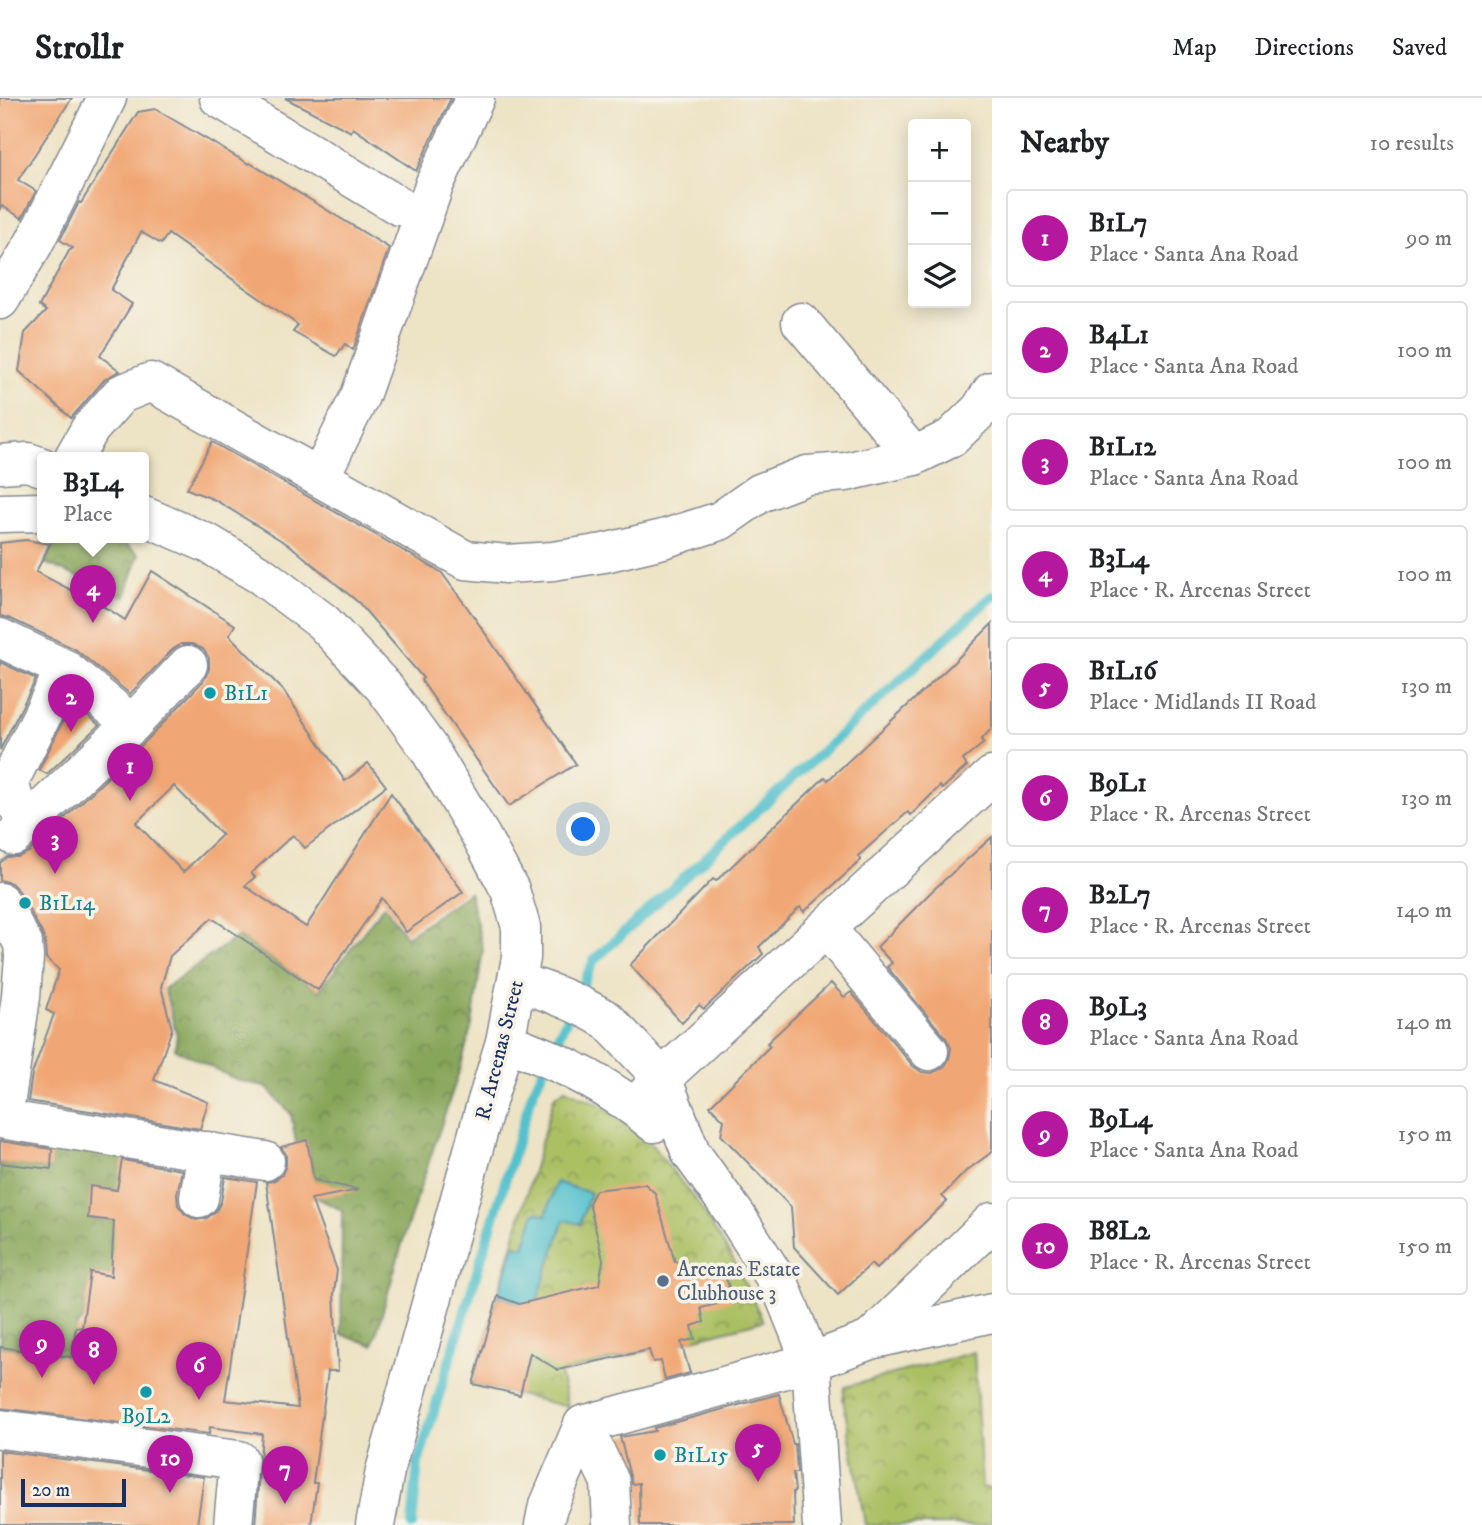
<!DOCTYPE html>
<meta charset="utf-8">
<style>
:root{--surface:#fff;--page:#f2f2f2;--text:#202124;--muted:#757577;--line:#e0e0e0;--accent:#b5179e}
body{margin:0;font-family:"IM FELL DW Pica",serif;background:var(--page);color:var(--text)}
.controls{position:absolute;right:21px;top:21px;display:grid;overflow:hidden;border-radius:7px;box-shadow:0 4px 18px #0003}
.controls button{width:63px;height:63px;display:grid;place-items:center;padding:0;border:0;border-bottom:2px solid var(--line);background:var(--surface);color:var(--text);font:35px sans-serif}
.scale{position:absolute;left:21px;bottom:18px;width:105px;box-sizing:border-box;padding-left:7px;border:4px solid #1b2f5e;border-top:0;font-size:19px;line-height:24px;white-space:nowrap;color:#1b2f5e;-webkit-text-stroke:5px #f7f3e8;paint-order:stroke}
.you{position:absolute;left:584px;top:732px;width:24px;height:24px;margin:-18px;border:5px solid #fff;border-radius:50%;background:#1a73e8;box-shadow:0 0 0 10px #1a73e833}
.badge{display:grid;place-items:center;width:46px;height:46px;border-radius:50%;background:var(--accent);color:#fff;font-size:23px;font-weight:700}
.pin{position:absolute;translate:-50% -58px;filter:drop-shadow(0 2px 4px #0008)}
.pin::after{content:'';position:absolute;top:37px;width:24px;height:21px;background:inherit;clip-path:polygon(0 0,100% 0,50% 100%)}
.popup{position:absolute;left:37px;top:354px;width:112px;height:91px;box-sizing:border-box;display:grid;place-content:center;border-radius:7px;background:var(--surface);filter:drop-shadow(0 2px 5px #0005);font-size:23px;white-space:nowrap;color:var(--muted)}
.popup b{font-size:26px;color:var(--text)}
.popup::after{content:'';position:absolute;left:50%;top:100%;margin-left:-14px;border:14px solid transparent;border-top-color:var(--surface)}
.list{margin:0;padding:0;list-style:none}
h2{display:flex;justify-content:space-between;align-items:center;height:91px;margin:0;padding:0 28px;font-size:30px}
h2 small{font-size:23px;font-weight:400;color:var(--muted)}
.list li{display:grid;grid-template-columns:46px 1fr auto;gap:21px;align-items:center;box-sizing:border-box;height:98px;margin:0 14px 14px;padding:0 14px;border:2px solid var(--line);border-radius:7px}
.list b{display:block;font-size:26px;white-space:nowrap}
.list p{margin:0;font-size:23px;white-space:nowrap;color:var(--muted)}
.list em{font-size:23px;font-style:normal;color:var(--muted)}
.icon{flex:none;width:38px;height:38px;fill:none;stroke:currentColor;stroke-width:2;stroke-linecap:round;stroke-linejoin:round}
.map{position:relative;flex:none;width:992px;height:1427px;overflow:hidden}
header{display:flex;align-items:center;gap:42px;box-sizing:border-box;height:98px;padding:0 35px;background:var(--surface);border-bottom:2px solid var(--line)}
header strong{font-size:33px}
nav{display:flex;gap:38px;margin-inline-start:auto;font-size:24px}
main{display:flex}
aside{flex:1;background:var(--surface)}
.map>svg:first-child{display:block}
.forest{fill:url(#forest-crowns);stroke:#526a5c;stroke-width:2}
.park{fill:url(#park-crowns);stroke:#637861;stroke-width:2}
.water{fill:#54c1cd;stroke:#387896;stroke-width:2}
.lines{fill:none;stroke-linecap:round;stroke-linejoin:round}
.stream{stroke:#54c1cd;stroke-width:10}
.building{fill:#f1a775;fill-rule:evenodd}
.minor-casing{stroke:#848992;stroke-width:41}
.minor{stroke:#fff;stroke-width:38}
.culture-dot{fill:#0f9aa8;stroke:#f7f3e8;stroke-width:2.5}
.service-dot{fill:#5c6f8a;stroke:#f7f3e8;stroke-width:2.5}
.labels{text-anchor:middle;stroke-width:7;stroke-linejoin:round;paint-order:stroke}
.culture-label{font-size:21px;fill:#0d838f;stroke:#f7f3e8;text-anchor:start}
.street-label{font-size:21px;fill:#1b2f5e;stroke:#f7f3e8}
.service-label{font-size:21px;fill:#4e5e75;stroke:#f7f3e8;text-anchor:start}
</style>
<header>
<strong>Strollr</strong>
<nav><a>Map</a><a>Directions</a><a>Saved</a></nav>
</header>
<main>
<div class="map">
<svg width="992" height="1427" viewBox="0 0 992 1427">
<defs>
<pattern id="forest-crowns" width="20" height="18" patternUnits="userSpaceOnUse" patternTransform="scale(1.75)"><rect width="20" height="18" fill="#88a65a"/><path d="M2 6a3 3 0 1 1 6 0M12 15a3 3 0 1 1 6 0" fill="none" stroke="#6e884e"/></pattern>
<pattern id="park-crowns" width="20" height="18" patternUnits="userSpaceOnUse" patternTransform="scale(1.75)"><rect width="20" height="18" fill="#abc064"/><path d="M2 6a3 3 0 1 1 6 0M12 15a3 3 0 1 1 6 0" fill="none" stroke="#8a9c56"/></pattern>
</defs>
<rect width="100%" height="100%" fill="#f7f3e8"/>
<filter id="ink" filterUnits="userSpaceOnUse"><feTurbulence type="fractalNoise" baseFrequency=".0143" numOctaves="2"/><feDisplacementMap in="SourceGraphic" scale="14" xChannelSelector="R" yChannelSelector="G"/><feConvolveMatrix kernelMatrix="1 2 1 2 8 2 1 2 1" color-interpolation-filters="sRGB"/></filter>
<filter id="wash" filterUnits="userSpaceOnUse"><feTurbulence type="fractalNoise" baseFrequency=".00686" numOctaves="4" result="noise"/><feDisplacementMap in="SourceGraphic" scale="28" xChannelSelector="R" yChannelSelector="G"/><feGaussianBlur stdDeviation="1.57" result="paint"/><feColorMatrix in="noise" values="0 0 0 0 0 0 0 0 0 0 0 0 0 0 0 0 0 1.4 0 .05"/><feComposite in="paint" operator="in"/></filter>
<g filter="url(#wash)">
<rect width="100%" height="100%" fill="#ede3c5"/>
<g class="forest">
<path d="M 57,439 L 122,444 L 139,456 L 125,499 L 45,465 Z"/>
<path d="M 469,794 L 483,851 L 472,927 L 460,971 L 406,1132 L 373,1247 L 341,1236 L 342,1112 L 317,1100 L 307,1043 L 296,1045 L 291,1016 L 266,989 L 237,982 L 175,951 L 177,937 L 164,891 L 238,838 L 319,893 L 384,807 L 406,839 Z"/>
<path d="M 53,1036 L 124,1050 L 118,1092 L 90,1089 L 89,1120 L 114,1123 L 135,1182 L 90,1174 L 83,1222 L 76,1229 L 71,1259 L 0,1249 L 0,1065 L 50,1071 Z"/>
</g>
<g class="park">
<path d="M 565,991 L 603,1008 L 651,1046 L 697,1104 L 734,1163 L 763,1223 L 560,1275 L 568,1309 L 473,1286 L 554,999 Z"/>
<path d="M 974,1254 L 982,1389 L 992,1391 L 992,1427 L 865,1427 L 858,1383 L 843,1301 L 845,1289 Z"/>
</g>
<path class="water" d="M 556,1084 L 590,1095 L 580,1126 L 564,1122 L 534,1212 L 498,1198 L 515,1147 L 524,1149 L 535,1114 L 546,1117 Z"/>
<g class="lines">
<path class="stream" d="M 412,1427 L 418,1365 L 532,996 L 594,862 L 992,498"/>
</g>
<g id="blocks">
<g class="building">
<path d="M 0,0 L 72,0 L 18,82 L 36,93 L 22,120 L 2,108 L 0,111 Z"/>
<path d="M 285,0 L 451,0 L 416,73 L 353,30 L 351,34 Z"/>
<path d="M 155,11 L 249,66 L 250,65 L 389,150 L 353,252 L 345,246 L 336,258 L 293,234 L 298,227 L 168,136 L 161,146 L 141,134 L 111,192 L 132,206 L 100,258 L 120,273 L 105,281 L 71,320 L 19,273 L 25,235 L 46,213 L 39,208 L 69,153 L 73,150 L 60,142 L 79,104 L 81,105 L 138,14 Z"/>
<path d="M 212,344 L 441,474 L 467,509 L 576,666 L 509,708 L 421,582 L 423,580 L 359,505 L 292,449 L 215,402 L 187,391 Z"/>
<path d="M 26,442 L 50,446 L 36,474 L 110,512 L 125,522 L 152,473 L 235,527 L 229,537 L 283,592 L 345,683 L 368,665 L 386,688 L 305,750 L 293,737 L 251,775 L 255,779 L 245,788 L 306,829 L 391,695 L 463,794 L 406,834 L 382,800 L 318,892 L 212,820 L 170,858 L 161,889 L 172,931 L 154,982 L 208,1004 L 200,1031 L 28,1003 L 32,976 L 54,916 L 46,912 L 59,872 L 46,860 L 45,843 L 42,835 L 19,793 L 11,785 L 0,782 L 0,765 L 7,759 L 18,759 L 29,754 L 148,641 L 204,582 L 209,571 L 209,560 L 203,551 L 192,546 L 181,546 L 172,552 L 130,596 L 75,551 L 9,520 L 0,518 L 0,445 ZM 174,688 L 222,737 L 183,774 L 136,725 Z"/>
<path d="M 992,526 L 992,630 L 981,642 L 984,645 L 963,662 L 967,668 L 942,691 L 940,688 L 911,717 L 908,714 L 858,758 L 861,762 L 804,814 L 800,809 L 759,849 L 763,856 L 704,911 L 699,907 L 682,925 L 630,867 L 713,781 L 716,783 L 825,679 L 828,682 L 951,567 Z"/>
<path d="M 0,564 L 36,581 L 0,652 Z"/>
<path d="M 72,605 L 99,627 L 47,676 L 39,672 Z"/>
<path d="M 992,739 L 992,1054 L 966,1073 L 942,1098 L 947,1103 L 876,1171 L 871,1166 L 838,1197 L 794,1149 L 791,1109 L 721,1037 L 724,1022 L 710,1008 L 770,948 L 767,945 L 831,885 L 844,899 L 851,894 L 913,968 L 922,974 L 932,975 L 944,969 L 949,961 L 951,950 L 946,940 L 887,869 L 892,865 L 877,849 L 932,793 Z"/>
<path d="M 307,1042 L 314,1082 L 359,1092 L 311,1101 L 337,1172 L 334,1196 L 338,1273 L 328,1273 L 313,1385 L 317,1385 L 311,1427 L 255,1427 L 262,1336 L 210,1329 L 209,1336 L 0,1310 L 0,1249 L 71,1259 L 76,1229 L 82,1230 L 90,1174 L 111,1178 L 114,1123 L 88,1120 L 90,1088 L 117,1092 L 122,1062 L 182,1072 L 177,1096 L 178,1107 L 185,1116 L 196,1122 L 207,1120 L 216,1113 L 221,1104 L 225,1079 L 257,1084 L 225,1302 L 298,1310 L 266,1084 L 273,1083 L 282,1077 L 286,1067 L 286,1056 L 281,1049 Z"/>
<path d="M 0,1043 L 52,1051 L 51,1071 L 0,1065 Z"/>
<path d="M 645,1086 L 655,1095 L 675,1164 L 686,1164 L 691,1177 L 723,1171 L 733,1202 L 701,1210 L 704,1224 L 692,1228 L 695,1241 L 681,1244 L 690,1275 L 665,1282 L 661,1263 L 653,1264 L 649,1252 L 558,1272 L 530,1255 L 520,1297 L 473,1286 L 498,1198 L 519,1206 L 599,1187 L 603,1162 L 589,1105 L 596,1092 Z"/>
<path d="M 779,1296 L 793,1346 L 795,1346 L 797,1375 L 793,1375 L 795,1393 L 793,1394 L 794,1427 L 640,1427 L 639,1385 L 632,1386 L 620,1339 L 655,1333 L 654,1330 Z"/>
<path d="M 0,1353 L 204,1379 L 197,1427 L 0,1427 Z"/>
</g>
</g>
</g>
<g filter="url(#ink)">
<use href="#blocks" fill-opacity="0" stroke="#848992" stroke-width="2"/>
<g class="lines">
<g class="minor-casing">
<g id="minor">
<path d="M 219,0 L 399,108"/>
<path d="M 0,202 L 33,147 L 107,0"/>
<path d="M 801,224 L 914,358"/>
<path d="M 74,359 L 90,331 L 121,296 L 151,284 L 465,462 L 507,466 L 553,463 L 604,455 L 663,441 L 720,423 L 760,395 L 807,377 L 846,374 L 914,358 L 951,340 L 980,312 L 992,293"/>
<path d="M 0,366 L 28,364 L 42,369"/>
<path d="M 320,379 L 360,298 L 435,85 L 475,0"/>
<path d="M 0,415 L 42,414"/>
<path d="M 144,418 L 209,446 L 262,478 L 323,524 L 384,589 L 429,651 L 482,740 L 510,792 L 521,829 L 521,860 L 505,944 L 484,1013 L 385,1373 L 375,1427"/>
<path d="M 0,540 L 65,571 L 132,626"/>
<path d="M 31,722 L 15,705 L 9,684 L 65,571"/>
<path d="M 14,738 L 132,626 L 188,567"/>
<path d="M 0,804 L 23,845 L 24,859 L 21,899 L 3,1021"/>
<path d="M 826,830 L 929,953"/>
<path d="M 517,884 C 548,893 580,906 607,922 L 662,980 L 691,1055 L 735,1116 L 781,1189 L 811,1264 L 822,1427"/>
<path d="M 505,944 C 558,962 611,989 654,1025"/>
<path d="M 635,1009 L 662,980 L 992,678"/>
<path d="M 0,1021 L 265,1063"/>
<path d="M 199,1100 L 207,1053"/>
<path d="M 870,1242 L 992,1124"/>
<path d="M 583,1327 L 811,1264 L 870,1242 L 992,1215"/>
<path d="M 583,1327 L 610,1384 L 612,1427"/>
<path d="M 0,1331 L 239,1362 L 233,1427"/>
<path d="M 544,1427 L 547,1412 L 583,1327"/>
</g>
</g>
<use href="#minor" class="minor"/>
</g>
</g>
<g class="culture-dot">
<circle cx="210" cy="595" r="7"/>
<circle cx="25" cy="805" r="7"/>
<circle cx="146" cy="1294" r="7"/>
<circle cx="660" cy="1357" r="7"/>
</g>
<circle class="service-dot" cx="663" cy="1183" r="7"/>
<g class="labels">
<g class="culture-label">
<text x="224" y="602">B1L1</text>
<text x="39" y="812">B1L14</text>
<text x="146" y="1325" text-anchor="middle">B9L2</text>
<text x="674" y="1364">B1L15</text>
</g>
<g class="street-label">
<text transform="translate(499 952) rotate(-76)" y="7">R. Arcenas Street</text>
</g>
<g class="service-label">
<text x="677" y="1178">Arcenas Estate<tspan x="677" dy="24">Clubhouse 3</tspan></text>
</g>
</g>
</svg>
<div class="controls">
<button>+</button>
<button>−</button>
<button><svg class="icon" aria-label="layers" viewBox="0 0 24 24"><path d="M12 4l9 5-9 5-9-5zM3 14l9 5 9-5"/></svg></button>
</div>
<div class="scale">20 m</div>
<div class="you"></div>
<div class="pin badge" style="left:130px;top:703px">1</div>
<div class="pin badge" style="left:71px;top:634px">2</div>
<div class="pin badge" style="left:55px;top:776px">3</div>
<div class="pin badge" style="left:93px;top:525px">4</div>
<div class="popup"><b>B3L4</b>Place</div>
<div class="pin badge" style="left:758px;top:1384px">5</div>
<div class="pin badge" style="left:199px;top:1302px">6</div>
<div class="pin badge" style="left:285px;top:1406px">7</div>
<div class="pin badge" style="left:94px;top:1287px">8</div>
<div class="pin badge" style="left:42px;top:1280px">9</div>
<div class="pin badge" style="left:170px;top:1395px">10</div>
</div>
<aside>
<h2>Nearby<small>10 results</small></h2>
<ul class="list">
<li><span class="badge">1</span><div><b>B1L7</b><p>Place · Santa Ana Road</p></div><em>90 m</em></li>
<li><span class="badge">2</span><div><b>B4L1</b><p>Place · Santa Ana Road</p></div><em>100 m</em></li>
<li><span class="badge">3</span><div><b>B1L12</b><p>Place · Santa Ana Road</p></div><em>100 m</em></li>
<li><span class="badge">4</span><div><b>B3L4</b><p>Place · R. Arcenas Street</p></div><em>100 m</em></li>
<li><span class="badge">5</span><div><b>B1L16</b><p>Place · Midlands II Road</p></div><em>130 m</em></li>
<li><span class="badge">6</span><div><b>B9L1</b><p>Place · R. Arcenas Street</p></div><em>130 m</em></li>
<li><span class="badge">7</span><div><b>B2L7</b><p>Place · R. Arcenas Street</p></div><em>140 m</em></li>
<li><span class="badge">8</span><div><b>B9L3</b><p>Place · Santa Ana Road</p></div><em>140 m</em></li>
<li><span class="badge">9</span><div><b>B9L4</b><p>Place · Santa Ana Road</p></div><em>150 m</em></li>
<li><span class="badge">10</span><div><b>B8L2</b><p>Place · R. Arcenas Street</p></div><em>150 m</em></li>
</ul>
</aside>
</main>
